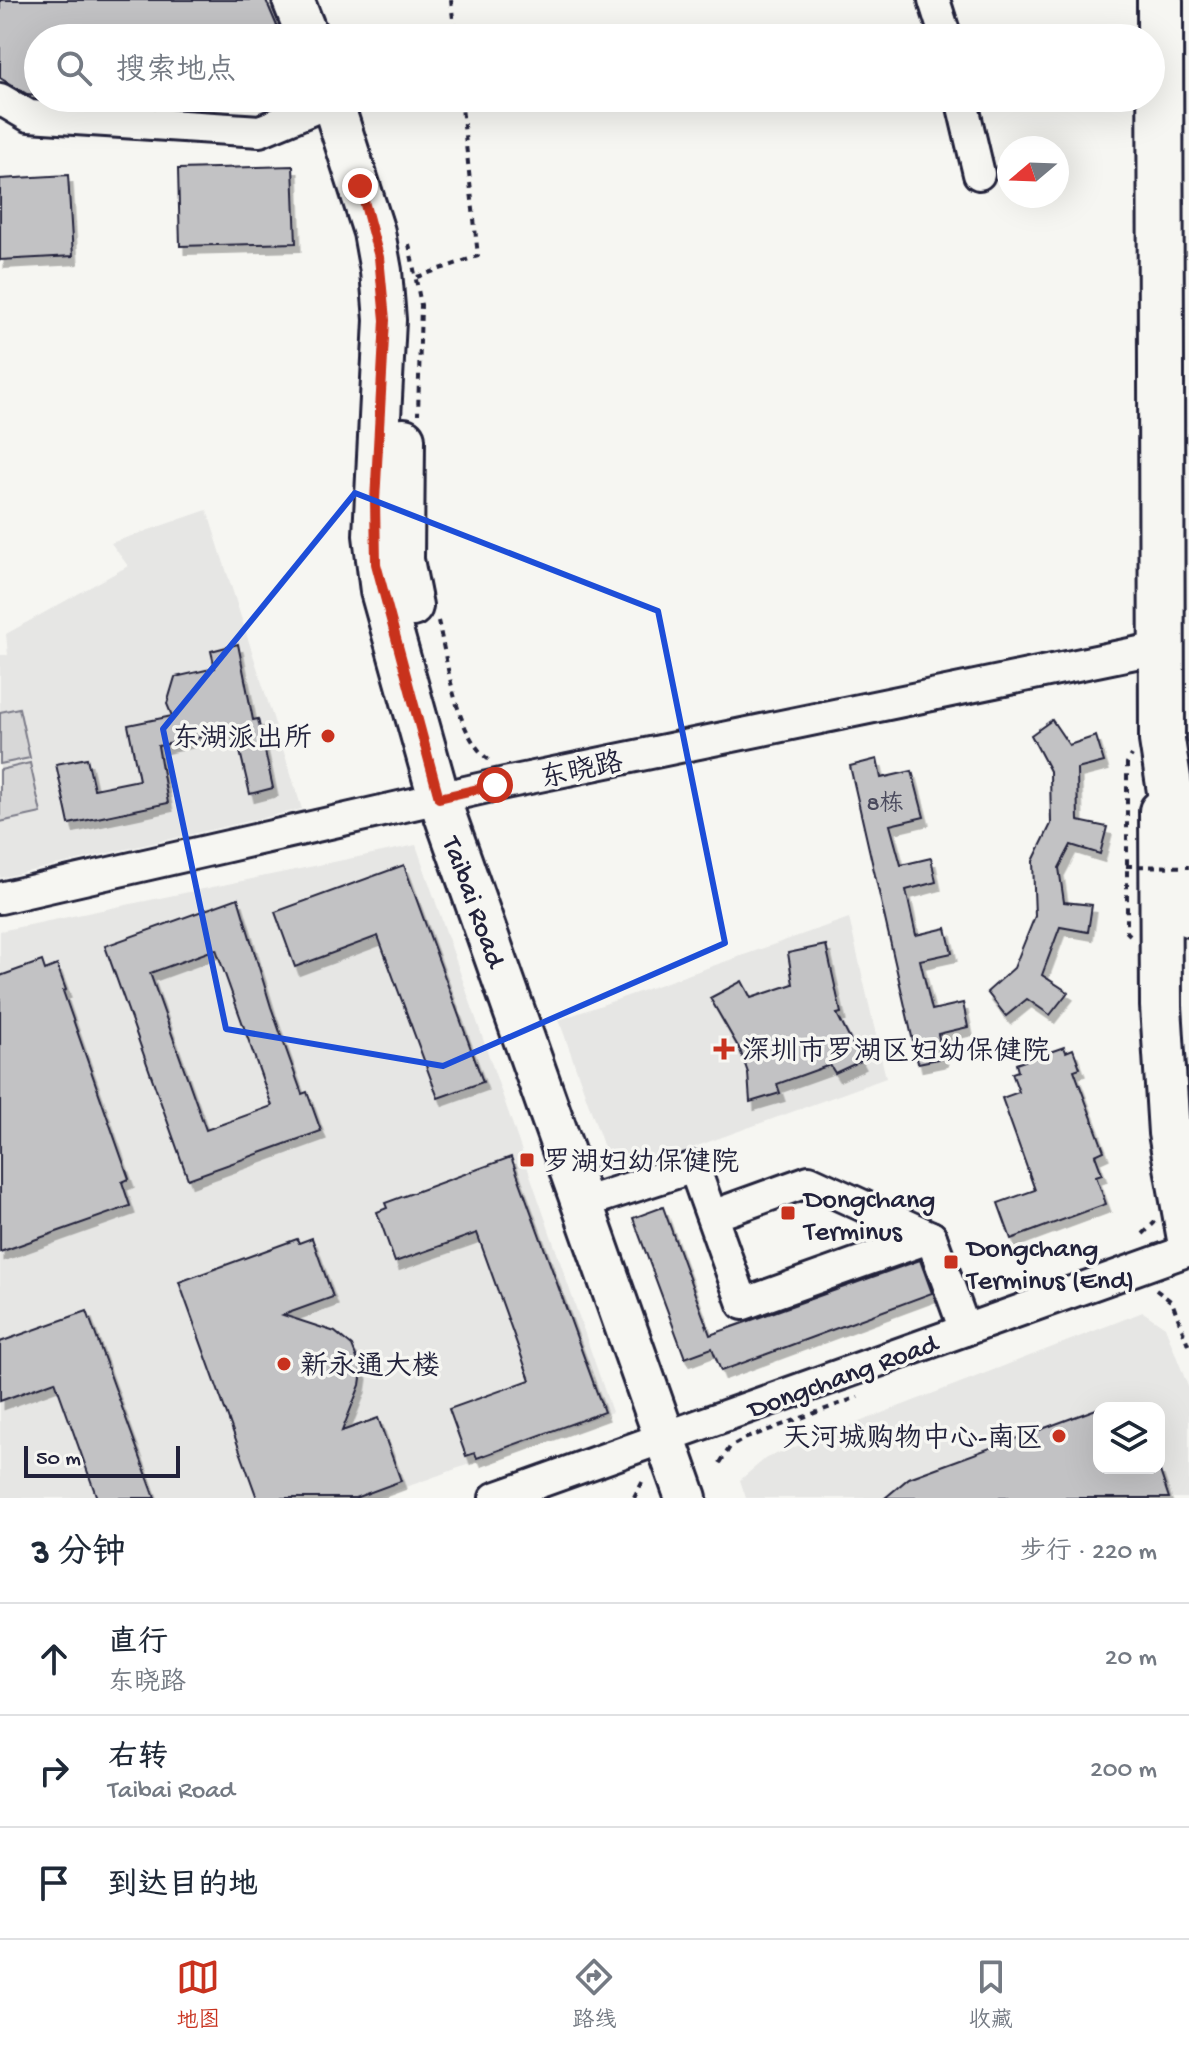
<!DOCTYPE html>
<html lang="zh">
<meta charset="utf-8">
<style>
:root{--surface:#fff;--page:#f2f2f3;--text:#1f2937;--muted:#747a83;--line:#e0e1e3;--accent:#c8321e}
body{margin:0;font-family:"Gochi Hand","LXGW WenKai TC",sans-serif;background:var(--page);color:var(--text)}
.controls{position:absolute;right:24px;bottom:24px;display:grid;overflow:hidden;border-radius:16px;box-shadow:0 8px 32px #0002}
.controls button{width:72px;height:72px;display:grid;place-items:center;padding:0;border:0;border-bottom:2px solid var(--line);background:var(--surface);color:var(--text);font:40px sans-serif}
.compass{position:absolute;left:997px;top:136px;width:72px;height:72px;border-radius:50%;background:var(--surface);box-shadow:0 8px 32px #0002;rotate:251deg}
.scale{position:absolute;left:24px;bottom:20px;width:156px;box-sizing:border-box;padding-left:8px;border:4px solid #22223b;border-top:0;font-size:22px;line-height:28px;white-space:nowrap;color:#22223b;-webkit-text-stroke:6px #f6f6f2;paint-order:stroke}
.stop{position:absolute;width:24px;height:24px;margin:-18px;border:6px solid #c8321e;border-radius:50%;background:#fff}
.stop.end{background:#c8321e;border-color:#fff;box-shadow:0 2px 8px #0008}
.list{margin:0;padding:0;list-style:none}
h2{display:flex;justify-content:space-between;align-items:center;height:104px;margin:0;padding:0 32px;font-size:34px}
h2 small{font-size:26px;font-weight:400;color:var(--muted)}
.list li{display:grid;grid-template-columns:52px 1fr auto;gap:24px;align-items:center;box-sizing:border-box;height:112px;padding:0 32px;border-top:2px solid var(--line)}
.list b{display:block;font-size:30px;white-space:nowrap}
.list p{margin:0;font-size:26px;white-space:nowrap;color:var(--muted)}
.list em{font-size:26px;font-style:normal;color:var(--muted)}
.icon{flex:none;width:44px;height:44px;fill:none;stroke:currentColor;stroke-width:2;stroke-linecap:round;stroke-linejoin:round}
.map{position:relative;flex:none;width:1189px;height:1498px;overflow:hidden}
.search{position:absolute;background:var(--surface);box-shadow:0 8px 32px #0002;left:24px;right:24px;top:24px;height:88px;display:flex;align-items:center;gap:20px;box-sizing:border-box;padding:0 28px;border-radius:44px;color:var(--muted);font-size:30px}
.sheet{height:440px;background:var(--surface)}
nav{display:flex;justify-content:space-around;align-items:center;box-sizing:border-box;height:112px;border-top:2px solid var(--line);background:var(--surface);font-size:22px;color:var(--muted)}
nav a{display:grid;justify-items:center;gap:4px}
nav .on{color:var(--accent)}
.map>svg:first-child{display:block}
.built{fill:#e6e6e4;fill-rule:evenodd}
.green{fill:#d7d7d7;stroke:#7c7c89;stroke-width:2}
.building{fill:#c2c2c4;stroke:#22223b;stroke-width:2;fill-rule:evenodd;filter:url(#shadow)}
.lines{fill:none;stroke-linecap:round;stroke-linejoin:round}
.minor-casing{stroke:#22223b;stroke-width:36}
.major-casing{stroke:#22223b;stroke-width:46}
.highway-casing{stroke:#22223b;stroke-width:50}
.path{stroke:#22223b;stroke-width:4;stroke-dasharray:6 6;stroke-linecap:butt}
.minor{stroke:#f6f6f2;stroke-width:30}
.major{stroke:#f6f6f2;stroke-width:40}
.highway{stroke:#f6f6f2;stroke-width:44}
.path-bridge{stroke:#22223b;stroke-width:4;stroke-dasharray:6 6;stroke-linecap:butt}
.route{stroke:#c8321e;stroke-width:10}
.marked{fill:none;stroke:#1d4ed8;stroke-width:6;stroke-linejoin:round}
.poi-dot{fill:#c8321e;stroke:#f6f6f2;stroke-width:3}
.labels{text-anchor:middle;stroke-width:7;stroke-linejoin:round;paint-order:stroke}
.number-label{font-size:24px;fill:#4a4a5d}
.poi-label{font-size:28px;fill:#22223b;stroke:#f6f6f2;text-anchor:start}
.street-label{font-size:28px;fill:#22223b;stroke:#f6f6f2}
</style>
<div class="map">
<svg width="1189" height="1498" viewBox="0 0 1189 1498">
<defs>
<filter id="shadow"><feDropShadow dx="4.5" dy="8" stdDeviation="0" flood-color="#0004"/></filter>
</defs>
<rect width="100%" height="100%" fill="#f6f6f2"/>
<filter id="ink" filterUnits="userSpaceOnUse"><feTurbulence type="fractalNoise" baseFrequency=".0125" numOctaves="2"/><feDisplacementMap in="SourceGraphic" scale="16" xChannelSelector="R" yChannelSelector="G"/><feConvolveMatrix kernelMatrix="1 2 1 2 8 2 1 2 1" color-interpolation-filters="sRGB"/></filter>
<g filter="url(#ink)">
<g class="built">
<path d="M 207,510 L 302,809 L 0,878 L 0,655 L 8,655 L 6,634 L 128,566 L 111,543 Z"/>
<path d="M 416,845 L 612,1412 L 376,1498 L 0,1498 L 0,931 Z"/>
<path d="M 849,918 L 886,1078 L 614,1176 L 559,1020 Z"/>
<path d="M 1143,1312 L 1165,1327 L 1189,1389 L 1189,1498 L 746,1498 L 740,1480 L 766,1458 ZM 1099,1408 L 1159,1408 L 1159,1468 L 1099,1468 Z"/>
</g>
<g class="green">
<path d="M 19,708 L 30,758 L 0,764 L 0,712 Z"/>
<path d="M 30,763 L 41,813 L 0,822 L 0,770 Z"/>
</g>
<g class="building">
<path d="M 0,0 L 266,0 L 282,38 L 38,38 L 38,95 L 27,94 L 0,78 Z"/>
<path d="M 293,166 L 296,243 L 180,246 L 178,169 Z"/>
<path d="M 68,175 L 73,256 L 0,260 L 0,179 Z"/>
<path d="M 238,644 L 253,720 L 258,719 L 273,788 L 250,794 L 235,730 L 158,746 L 168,803 L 69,824 L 56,764 L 87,758 L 94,789 L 139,780 L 128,725 L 172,716 L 167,704 L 175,677 L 215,668 L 211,651 Z"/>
<path d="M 1052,720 L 1069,745 L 1096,736 L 1104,762 L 1077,769 L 1078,821 L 1107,827 L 1100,854 L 1071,845 L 1059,868 L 1064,902 L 1092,905 L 1088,932 L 1060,927 L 1042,975 L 1068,992 L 1050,1015 L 1027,999 L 1006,1016 L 987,992 L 1014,968 L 1035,916 L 1033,861 L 1051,824 L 1050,771 L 1031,735 Z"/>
<path d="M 877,759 L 881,778 L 912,771 L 924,817 L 890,825 L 901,865 L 931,858 L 936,882 L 906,890 L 916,935 L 946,928 L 952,953 L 920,960 L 932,1010 L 963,1003 L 968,1027 L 938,1034 L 943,1058 L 918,1063 L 850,766 Z"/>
<path d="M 404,865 L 483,1082 L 438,1098 L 378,936 L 295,967 L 275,912 Z"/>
<path d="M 238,898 L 271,1007 L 302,1094 L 307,1092 L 321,1131 L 188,1179 L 105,946 ZM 216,949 L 272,1106 L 206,1130 L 150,973 Z"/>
<path d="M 826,945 L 841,1013 L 837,1014 L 861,1061 L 835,1073 L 830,1065 L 777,1084 L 780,1093 L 750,1102 L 748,1073 L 740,1050 L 710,998 L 742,981 L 751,998 L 793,984 L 788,953 Z"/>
<path d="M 42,961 L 45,970 L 57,965 L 66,990 L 63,991 L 129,1179 L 122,1182 L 130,1206 L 0,1252 L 0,976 Z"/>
<path d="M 1064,1047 L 1066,1052 L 1073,1049 L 1080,1068 L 1074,1070 L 1104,1151 L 1095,1155 L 1102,1174 L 1096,1176 L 1106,1204 L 1011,1239 L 998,1203 L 1035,1190 L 1002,1098 L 1019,1092 L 1012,1073 L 1018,1071 L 1016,1064 Z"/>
<path d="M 511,1157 L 604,1412 L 477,1458 L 475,1453 L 466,1456 L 449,1409 L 530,1380 L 477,1233 L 395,1262 L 377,1212 L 387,1208 L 385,1203 Z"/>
<path d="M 663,1207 L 710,1335 L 920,1260 L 932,1293 L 721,1371 L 712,1348 L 685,1358 L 633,1218 Z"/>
<path d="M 312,1238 L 333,1297 L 283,1315 L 335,1332 L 352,1346 L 362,1371 L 360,1385 L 342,1431 L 378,1418 L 401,1481 L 355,1498 L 257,1498 L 179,1282 L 297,1239 L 299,1243 Z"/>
<path d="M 87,1311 L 155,1498 L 97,1498 L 55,1381 L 0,1401 L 0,1342 Z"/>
<path d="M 1099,1408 L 1099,1468 L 1159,1468 L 1169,1498 L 885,1498 L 909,1478 Z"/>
</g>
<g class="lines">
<g class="minor-casing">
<g id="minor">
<path d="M 934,0 L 946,38"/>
<path d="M 961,98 L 979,174"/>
<path d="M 0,99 L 29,116 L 260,131 L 332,101"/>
<path d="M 0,898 L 505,783 L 1164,647"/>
<path d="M 583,1203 L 694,1167 L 743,1304 L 931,1237"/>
<path d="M 712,1216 L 809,1181 L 931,1237 L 965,1330"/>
<path d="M 495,1498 L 1189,1250"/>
</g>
</g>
<g class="major-casing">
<g id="major">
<path d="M 293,0 L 308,38"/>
<path d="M 331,98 L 374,232 L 381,271 L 385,320 L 374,535 L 381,591 L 439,798 L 686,1498"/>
<path d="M 404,439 L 403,560 L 412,606"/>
<path d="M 1160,811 L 1161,1006 L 1169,1133 L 1189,1245"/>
</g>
</g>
<g class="highway-casing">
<path id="highway" d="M 1160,0 L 1162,740 L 1189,914"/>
</g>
<g class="path">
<path d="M 451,0 L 455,38"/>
<path d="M 409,244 L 421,305 L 418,414"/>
<path d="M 417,277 L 478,256 L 461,98"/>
<path d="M 438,621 C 448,662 455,738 492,762"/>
<path d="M 1130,935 L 1127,932 L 1127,763 L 1132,755"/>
<path d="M 1143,1234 L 1155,1222"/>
<path d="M 1156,1290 L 1172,1302 L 1189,1347"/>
<path d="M 720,1463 L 730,1447 L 744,1439 L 858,1397"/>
<path d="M 634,1498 L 644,1479"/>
</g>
<use href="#minor" class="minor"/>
<use href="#major" class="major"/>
<use href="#highway" class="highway"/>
<path class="path-bridge" d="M 1126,866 L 1189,867"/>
</g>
</g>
<g class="lines" filter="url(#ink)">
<path class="route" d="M 360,186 L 379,257 L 385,320 L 375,501 L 376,564 L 439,798 L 495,785"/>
</g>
<path class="marked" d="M 355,493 L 658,611 L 725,943 L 443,1066 L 226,1029 L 163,729 Z"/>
<g class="poi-dot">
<circle cx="328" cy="736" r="8"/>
<path d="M720 1037h8v8h8v8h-8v8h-8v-8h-8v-8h8z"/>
<rect x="519" y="1152" width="16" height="16" rx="4"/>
<rect x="780" y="1205" width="16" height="16" rx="4"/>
<rect x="943" y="1254" width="16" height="16" rx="4"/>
<circle cx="284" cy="1364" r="8"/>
<circle cx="1059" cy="1436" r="8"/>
</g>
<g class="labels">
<g class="number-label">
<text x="885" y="810">8栋</text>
</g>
<g class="poi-label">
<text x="312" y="746" text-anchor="end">东湖派出所</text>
<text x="742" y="1059">深圳市罗湖区妇幼保健院</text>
<text x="543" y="1170">罗湖妇幼保健院</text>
<text x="804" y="1207">Dongchang<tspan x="804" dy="32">Terminus</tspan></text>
<text x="967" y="1256">Dongchang<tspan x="967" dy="32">Terminus (End)</tspan></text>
<text x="300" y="1374">新永通大楼</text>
<text x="1043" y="1446" text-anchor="end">天河城购物中心-南区</text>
</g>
<g class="street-label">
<text transform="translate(581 768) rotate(-12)" y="10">东晓路</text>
<text transform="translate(476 901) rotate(70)" y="10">Taibai Road</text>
<text transform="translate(842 1374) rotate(-20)" y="10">Dongchang Road</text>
</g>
</g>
</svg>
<div class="controls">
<button><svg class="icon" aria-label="layers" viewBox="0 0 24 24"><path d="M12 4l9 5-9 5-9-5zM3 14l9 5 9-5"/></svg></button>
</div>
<svg class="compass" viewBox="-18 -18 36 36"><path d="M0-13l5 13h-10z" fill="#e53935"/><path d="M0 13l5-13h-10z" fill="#747a83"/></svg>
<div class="scale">50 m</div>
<div class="stop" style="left:495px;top:785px"></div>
<div class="stop end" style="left:360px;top:186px"></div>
<div class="search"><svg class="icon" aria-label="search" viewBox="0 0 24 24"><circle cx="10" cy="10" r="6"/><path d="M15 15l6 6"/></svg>搜索地点</div>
</div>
<section class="sheet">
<h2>3 分钟<small>步行 · 220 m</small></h2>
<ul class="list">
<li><svg class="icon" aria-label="ahead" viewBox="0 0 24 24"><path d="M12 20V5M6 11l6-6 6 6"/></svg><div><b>直行</b><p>东晓路</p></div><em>20 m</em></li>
<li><svg class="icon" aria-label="right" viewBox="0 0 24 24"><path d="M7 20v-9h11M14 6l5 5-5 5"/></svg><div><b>右转</b><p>Taibai Road</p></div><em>200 m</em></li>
<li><svg class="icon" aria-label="arrive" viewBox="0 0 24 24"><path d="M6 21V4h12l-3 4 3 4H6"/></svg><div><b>到达目的地</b></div></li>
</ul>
</section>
<nav>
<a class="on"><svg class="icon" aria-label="map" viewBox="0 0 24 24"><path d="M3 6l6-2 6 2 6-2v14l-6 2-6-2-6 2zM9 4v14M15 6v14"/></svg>地图</a>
<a><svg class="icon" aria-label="directions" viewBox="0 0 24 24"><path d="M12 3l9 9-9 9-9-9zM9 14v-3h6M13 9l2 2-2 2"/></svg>路线</a>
<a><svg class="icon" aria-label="saved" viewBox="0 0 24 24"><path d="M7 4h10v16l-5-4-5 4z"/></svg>收藏</a>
</nav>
